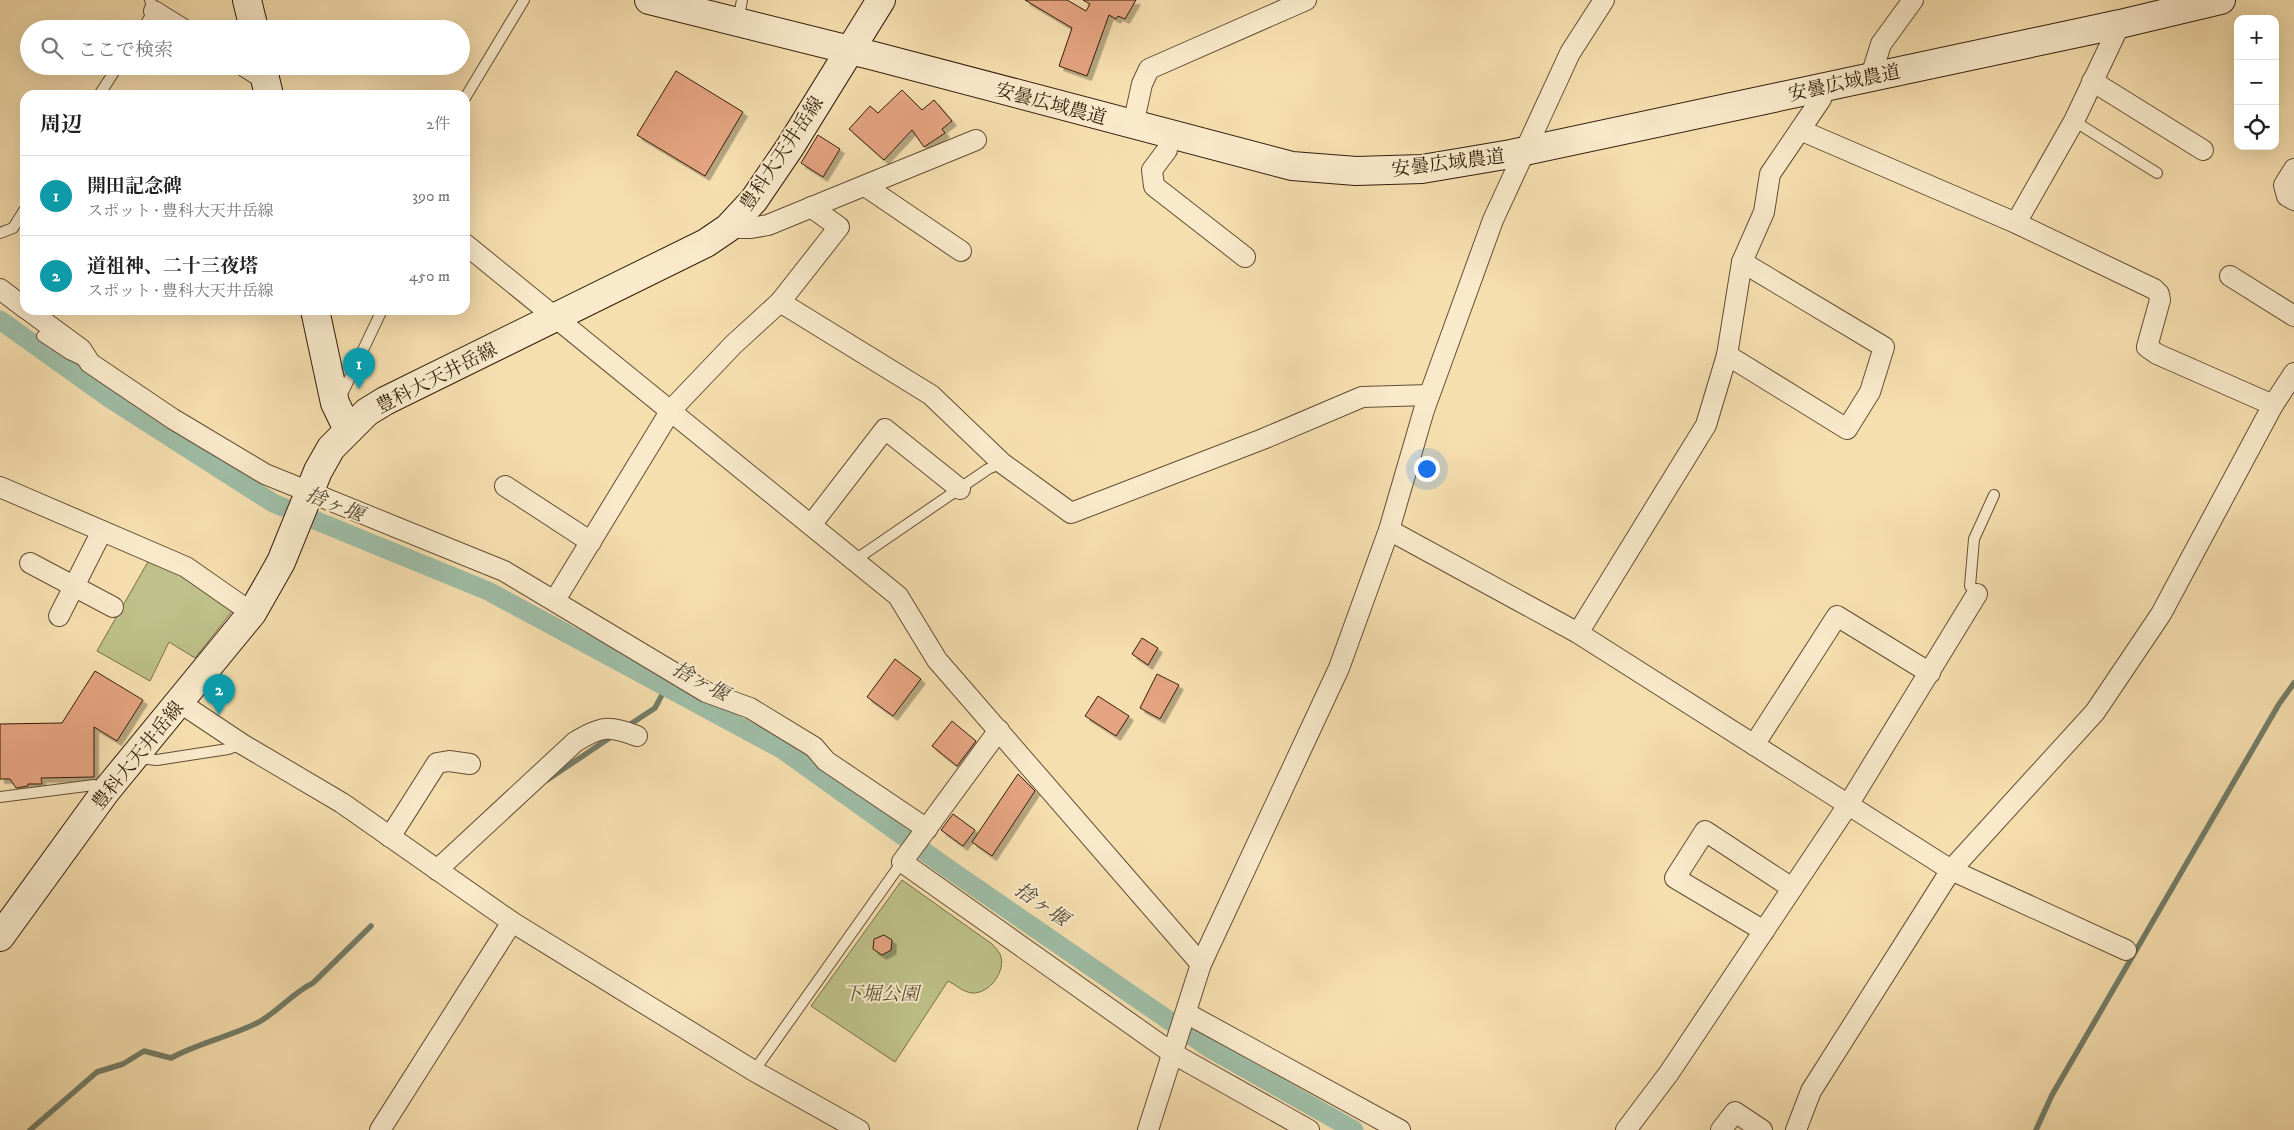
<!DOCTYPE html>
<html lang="ja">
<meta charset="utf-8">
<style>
:root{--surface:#fff;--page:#f2f2f2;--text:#222;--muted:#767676;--line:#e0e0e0;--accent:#7c3aed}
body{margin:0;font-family:"IM FELL DW Pica","Noto Serif JP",serif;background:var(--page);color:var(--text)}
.controls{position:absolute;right:15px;top:15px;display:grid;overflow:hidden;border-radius:10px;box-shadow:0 5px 20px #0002}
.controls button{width:45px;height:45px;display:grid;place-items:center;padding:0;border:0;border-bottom:1px solid var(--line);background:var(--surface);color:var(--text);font:25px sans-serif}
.you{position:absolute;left:1426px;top:468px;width:18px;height:18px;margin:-12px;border:4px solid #fff;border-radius:50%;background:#1a73e8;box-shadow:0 0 0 8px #1a73e833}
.badge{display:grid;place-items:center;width:32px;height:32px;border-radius:50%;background:var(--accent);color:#fff;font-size:16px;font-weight:700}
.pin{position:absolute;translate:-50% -41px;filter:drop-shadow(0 1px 2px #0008)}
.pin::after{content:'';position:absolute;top:26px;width:18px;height:15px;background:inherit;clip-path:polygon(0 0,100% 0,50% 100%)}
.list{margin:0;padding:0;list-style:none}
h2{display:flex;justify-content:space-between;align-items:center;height:65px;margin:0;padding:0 20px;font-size:21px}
h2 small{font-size:16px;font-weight:400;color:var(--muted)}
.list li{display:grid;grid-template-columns:32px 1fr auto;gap:15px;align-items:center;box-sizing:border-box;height:80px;padding:0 20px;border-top:1px solid var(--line)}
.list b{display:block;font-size:19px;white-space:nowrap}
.list p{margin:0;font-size:16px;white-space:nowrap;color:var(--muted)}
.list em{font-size:16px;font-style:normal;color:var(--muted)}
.icon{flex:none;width:28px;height:28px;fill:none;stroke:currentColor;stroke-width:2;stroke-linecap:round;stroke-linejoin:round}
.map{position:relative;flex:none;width:2294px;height:1130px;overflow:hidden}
.search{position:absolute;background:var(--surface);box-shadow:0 5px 20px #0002;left:20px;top:20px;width:450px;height:55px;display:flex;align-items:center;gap:12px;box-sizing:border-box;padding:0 18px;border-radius:28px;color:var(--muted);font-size:19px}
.panel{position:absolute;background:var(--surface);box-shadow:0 5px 20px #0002;left:20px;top:90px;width:450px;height:225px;border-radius:15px}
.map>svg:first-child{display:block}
.green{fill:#bec189;stroke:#786e4a}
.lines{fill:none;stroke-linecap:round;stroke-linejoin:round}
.stream{stroke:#737d68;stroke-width:5.5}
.canal{stroke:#9ebda6;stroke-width:19}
.building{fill:#e5a481;stroke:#331c0b;filter:url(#shadow)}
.lane-casing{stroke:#644d34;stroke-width:12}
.street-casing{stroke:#644d34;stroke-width:22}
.secondary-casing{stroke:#331c0b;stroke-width:30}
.lane{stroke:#f9eacb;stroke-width:10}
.street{stroke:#f9eacb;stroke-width:20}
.secondary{stroke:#f9eacb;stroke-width:28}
.labels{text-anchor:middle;stroke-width:4;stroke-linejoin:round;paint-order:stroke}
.street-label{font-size:19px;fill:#331c0b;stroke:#f9eacb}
.park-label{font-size:19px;font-style:italic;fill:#5d4e31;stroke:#f9eacb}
.water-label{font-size:20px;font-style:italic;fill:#534c3a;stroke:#f9eacb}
</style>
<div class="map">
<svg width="2294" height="1130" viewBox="0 0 2294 1130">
<defs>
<filter id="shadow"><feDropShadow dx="4.5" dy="4.5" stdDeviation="0" flood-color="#0004"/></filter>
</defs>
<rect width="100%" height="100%" fill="#f6dfaf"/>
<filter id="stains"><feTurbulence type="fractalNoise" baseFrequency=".004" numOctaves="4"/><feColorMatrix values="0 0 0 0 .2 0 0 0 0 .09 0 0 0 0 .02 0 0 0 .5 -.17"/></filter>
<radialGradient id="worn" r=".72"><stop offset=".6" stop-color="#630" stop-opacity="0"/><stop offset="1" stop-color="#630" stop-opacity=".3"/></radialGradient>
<g class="green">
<path d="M 149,560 L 184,573 L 234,609 L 195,658 L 169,642 L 150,681 L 97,651 Z"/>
<path d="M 902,880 L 992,944 C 995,947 998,951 1000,954 C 1007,970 990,994 972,993 C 963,992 956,985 948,981 L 895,1062 L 811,1006 Z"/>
</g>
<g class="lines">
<g class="stream">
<path d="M 626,727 L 655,708 L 666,687"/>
<path d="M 547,780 L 614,735"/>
<path d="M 30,1130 L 97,1072 L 123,1064 L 144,1051 L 171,1058 C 198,1043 229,1037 257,1023 C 277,1013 292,993 313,983 L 371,926"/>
<path d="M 2036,1130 L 2052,1095 L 2279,704 L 2294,683"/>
</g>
<path class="canal" d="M 0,320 L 109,398 L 273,503 L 488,591 L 783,750 L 946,867 L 1209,1048 L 1354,1130"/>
</g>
<g class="building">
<path d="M 1025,0 L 1067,0 L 1086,11 L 1090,4 L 1083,0 L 1136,0 L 1125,19 L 1118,16 L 1116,19 L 1109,15 L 1087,76 L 1059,66 L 1072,28 Z"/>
<path d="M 676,71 L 743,112 L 705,176 L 637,135 Z"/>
<path d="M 902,90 L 922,110 L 934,100 L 952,121 L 942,129 L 945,133 L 924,147 L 912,130 L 884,160 L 849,129 L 870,106 L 878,113 Z"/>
<path d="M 818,135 L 840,149 L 823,177 L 801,163 Z"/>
<path d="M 1142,638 L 1158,648 L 1148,665 L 1132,654 Z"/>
<path d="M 895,659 L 921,679 L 893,716 L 867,697 Z"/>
<path d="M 95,671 L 143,700 L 117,741 L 94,727 L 94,777 L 41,778 L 42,784 L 28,784 L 28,786 L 16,788 L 10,779 L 0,779 L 0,724 L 62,723 Z"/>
<path d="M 1157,674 L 1179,685 L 1160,719 L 1140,708 Z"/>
<path d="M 1098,696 L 1129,716 L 1116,736 L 1085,716 Z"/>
<path d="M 952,721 L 976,741 L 957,766 L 932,746 Z"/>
<path d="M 1018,774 L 1035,791 L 992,856 L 972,842 Z"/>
<path d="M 953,814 L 975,830 L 963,846 L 941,830 Z"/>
<path d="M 884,935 L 892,940 L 891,950 L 882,955 L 873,949 L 874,939 Z"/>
</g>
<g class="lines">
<g class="lane-casing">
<g id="lane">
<path d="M 738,21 L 742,0"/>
<path d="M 142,29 L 154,11 L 150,0"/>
<path d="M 99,95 L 118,66"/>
<path d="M 465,98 L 524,0"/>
<path d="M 2074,121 L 2157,173"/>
<path d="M 0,233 L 13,228 L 25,209"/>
<path d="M 42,336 L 69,354 L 84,361"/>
<path d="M 338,399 L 344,390 L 382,310"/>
<path d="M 855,560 L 988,469 L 1002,463"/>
<path d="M 1977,594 L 1970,586 L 1974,539 L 1994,495"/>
<path d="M 138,754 L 147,759 L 157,760 L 228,749 L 242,744"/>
<path d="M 0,797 L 94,785 L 105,791"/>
<path d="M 754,1071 L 902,862"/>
</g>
</g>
<g class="street-casing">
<g id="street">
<path d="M 154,11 L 183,29"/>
<path d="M 244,66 L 266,80"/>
<path d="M 1871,76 L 1881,44 L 1913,0"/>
<path d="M 2092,81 L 2203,150"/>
<path d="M 1133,125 L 1142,84 L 1149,69 L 1306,0"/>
<path d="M 1800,130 L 2016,223 L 2154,289 L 2159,294 L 2160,300 L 2147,347 L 2157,354 L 2273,405"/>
<path d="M 1167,150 L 1152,170 L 1154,186 L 1245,257"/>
<path d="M 2294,169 L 2284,185 L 2287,196 L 2294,200"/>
<path d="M 865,186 L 961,251"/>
<path d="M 2016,223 L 2074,121 L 2120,24"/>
<path d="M 728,228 L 751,228 L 768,225 L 976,140"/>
<path d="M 465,244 L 898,596 L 937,660 L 1201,964"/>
<path d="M 2230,276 L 2294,316"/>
<path d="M 0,289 L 25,308"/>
<path d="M 780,302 L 931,395 L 1002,463 L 1071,513 L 1263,439 L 1362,397 L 1429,395"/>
<path d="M 28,310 L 81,349 L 90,363 L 173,419 L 265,474 L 504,571 L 706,692 L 750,708 L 814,747 L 826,761 L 927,829"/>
<path d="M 1727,355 L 1847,429 L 1870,392 L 1884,347 L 1742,262"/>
<path d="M 505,486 L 591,542"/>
<path d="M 0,487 L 186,567 L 252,613"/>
<path d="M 811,525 L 885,429 L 960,489"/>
<path d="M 1389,530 L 1578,633 L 1951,870 L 2126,950"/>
<path d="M 30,563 L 113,607"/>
<path d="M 555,600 L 671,410 L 734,344 L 780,302 L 839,227 L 811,207"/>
<path d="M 59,616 L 102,531"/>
<path d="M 1578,633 L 1706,425 L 1727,355 L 1742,262 L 1764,212 L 1770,174 L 1821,99 L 1824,86"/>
<path d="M 179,702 L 242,744 L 342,803 L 512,922 L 754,1071 L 859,1130"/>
<path d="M 999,730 L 902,862 L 1172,1053 L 1309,1130"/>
<path d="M 1754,745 L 1837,616 L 1930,673"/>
<path d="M 390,837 L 437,763 L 449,761 L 470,764"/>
<path d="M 437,870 L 575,742 C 601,726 609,725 637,736"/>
<path d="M 1764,931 L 1675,878 L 1705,831 L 1792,888"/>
<path d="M 1186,1013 L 1400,1130"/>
<path d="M 380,1130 L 512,922"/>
<path d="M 1148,1130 L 1201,964 L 1339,668 L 1389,530 L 1424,410 L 1493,220 L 1570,53 L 1604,0"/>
<path d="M 1626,1130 L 1669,1073 L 1848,805 L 1977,594"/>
<path d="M 1721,1130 L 1735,1112 L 1762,1130"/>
<path d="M 1796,1130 L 1811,1091 L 1951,870 L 2095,712 L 2161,614 L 2273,405 L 2294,373"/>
</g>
</g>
<g class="secondary-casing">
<g id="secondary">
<path d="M 247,0 L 254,29"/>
<path d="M 649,0 L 878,57 L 1292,166 L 1356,171 L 1422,169 L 1511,154 L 2120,24 L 2221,0"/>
<path d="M 262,66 L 269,95"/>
<path d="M 315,310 L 335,403 L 348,430"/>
<path d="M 0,937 L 106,791 L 252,613 L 281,562 L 318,471 L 331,448 L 367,412 L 385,401 L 706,243 L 728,228 L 754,200 L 790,147 L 881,0"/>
</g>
</g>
<use href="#lane" class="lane"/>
<use href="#street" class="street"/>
<use href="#secondary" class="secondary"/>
</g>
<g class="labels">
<g class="street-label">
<text transform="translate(1844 82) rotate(-12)" y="7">安曇広域農道</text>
<text transform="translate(1051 103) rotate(15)" y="7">安曇広域農道</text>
<text transform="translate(781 153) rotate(-56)" y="7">豊科大天井岳線</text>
<text transform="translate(1448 162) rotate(-7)" y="7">安曇広域農道</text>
<text transform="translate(436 377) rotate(-27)" y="7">豊科大天井岳線</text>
<text transform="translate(137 755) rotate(-51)" y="7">豊科大天井岳線</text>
</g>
<g class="park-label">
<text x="881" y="1000">下堀公園</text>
</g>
<g class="water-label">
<text transform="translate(335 504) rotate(22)" y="7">捨ヶ堰</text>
<text transform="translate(701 681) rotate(28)" y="7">捨ヶ堰</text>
<text transform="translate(1042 904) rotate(35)" y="7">捨ヶ堰</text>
</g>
</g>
<rect width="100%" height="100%" filter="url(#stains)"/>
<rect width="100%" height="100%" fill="url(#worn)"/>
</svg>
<div class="controls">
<button>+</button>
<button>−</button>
<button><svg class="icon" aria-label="locate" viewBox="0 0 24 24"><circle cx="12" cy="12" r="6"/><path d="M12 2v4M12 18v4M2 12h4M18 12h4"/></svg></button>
</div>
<div class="you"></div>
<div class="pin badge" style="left:359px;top:389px;background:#0f9aa8">1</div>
<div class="pin badge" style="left:219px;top:715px;background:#0f9aa8">2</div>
<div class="search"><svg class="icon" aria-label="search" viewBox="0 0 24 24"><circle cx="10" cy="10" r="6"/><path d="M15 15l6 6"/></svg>ここで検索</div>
<section class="panel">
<h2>周辺<small>2件</small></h2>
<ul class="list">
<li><span class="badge" style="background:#0f9aa8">1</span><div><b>開田記念碑</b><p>スポット · 豊科大天井岳線</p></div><em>390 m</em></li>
<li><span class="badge" style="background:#0f9aa8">2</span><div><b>道祖神、二十三夜塔</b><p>スポット · 豊科大天井岳線</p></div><em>450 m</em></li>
</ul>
</section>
</div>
